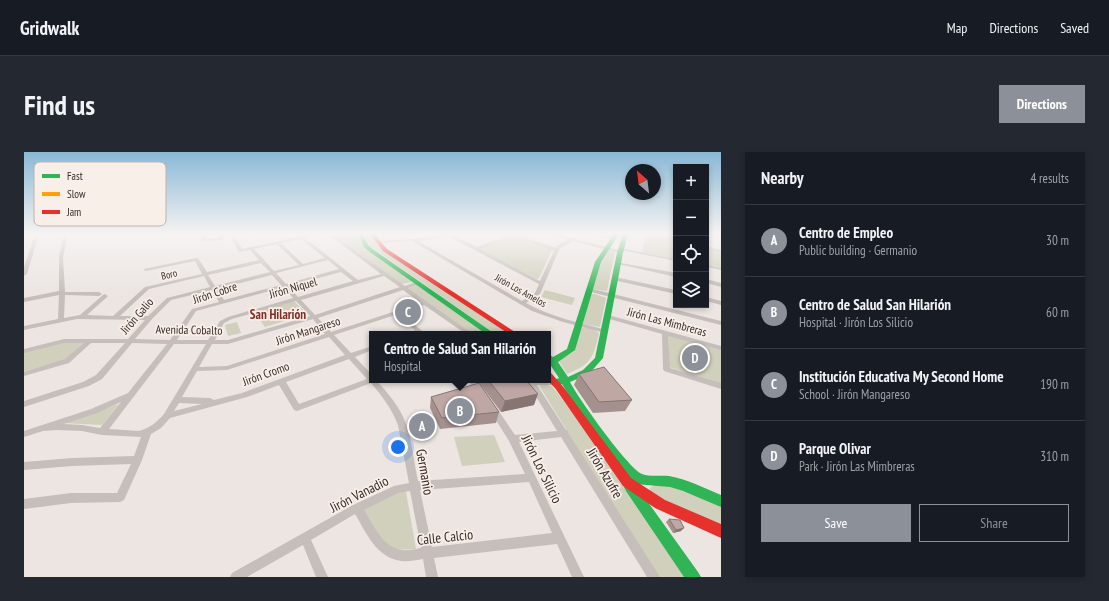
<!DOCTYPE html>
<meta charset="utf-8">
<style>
:root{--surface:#171b24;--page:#242831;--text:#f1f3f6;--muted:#9ea1a6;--line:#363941;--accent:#8c9099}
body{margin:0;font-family:"PT Sans Narrow",sans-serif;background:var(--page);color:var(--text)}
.controls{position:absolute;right:12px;top:12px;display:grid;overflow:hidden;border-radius:0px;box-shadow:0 2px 6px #0003}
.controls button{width:36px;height:36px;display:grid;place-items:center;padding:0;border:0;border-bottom:1px solid var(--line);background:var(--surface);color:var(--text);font:20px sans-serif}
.compass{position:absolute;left:601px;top:12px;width:36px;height:36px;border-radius:50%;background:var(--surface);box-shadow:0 2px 6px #0003;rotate:332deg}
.you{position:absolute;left:374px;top:295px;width:14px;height:14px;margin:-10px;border:3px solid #fff;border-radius:50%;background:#1a73e8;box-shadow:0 0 0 6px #1a73e833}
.badge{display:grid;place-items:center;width:26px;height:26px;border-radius:50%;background:var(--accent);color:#fff;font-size:13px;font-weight:700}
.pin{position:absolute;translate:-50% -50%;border:2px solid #fff;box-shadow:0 1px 4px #0006}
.popup{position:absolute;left:345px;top:179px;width:182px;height:52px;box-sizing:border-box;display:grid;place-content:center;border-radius:0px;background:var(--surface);filter:drop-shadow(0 1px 3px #0005);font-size:13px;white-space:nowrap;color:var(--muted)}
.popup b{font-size:15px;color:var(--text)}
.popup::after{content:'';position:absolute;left:50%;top:100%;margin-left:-8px;border:8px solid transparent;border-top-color:var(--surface)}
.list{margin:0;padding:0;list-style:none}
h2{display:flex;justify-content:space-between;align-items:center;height:52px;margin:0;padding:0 16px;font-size:17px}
h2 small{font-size:13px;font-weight:400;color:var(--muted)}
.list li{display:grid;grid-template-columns:26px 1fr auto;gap:12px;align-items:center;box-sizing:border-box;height:72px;padding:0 16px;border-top:1px solid var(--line)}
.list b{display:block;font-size:15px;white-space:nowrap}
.list p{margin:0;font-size:13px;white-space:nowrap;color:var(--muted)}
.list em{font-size:13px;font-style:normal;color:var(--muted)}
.actions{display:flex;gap:8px;padding:12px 16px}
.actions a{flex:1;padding:9px 0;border:1px solid var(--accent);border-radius:0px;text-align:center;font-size:14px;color:var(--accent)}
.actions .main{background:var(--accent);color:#fff}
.icon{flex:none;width:22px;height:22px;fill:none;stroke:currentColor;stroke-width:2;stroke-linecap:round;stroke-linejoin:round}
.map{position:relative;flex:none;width:697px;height:425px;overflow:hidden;border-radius:0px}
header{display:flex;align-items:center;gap:24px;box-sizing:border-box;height:56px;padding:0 20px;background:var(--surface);border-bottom:1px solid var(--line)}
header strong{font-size:19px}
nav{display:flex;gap:22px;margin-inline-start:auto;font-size:14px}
.intro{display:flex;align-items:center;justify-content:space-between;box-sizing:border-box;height:96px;padding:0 24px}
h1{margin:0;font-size:28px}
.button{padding:10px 18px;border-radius:0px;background:var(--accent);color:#fff;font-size:14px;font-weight:700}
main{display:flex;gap:24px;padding:0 24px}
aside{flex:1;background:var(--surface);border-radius:0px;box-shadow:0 2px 6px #0003}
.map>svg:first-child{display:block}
.green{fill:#d0d0bc}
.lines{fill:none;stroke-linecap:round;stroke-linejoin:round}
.street{fill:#c6beba;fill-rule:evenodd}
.fast{fill:#30b455;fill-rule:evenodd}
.slow{fill:#ff9f0a;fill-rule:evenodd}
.jam{fill:#e5322d;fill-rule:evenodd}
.wall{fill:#a4908d}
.shaded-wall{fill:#867573}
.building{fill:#bfa7a4;stroke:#867573}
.labels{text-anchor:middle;stroke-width:3.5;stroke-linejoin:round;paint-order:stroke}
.far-street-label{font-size:10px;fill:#362b29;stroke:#f9efe9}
.street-label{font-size:12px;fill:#362b29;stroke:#f9efe9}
.neighbourhood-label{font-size:13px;font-weight:bold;fill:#812c25;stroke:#f9efe9}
.near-street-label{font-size:14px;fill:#362b29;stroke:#f9efe9}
.key{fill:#f9efe9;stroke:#beb4af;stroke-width:1}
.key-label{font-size:11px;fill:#362b29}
</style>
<header>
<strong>Gridwalk</strong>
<nav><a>Map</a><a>Directions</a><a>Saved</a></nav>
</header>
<div class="intro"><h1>Find us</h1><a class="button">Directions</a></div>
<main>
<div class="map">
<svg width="697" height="425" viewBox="0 0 697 425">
<rect width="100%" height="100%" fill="#ece5e2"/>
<g class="green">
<path d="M 308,82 L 333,82 L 337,89 L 388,130 L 378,132 Z"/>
<path d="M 338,82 L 347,82 L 354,93 L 361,98 L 487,182 L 471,182 L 346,94 Z"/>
<path d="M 624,82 L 652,88 L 652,107 L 618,100 L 621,84 Z"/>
<path d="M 489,83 L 528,98 L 515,126 L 513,127 L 455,97 Z"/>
<path d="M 682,96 L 697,99 L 697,117 L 682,114 Z"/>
<path d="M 584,98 L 591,100 L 583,139 L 569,137 L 575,111 Z"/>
<path d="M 393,133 L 459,179 L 449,182 L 384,136 Z"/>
<path d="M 521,138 L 551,146 L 548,153 L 517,145 Z"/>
<path d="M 566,142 L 571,142 L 582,146 L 576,175 L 559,172 Z"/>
<path d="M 269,148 L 283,162 L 241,175 L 230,160 Z"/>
<path d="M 213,170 L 217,181 L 204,184 L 201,173 Z"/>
<path d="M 556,176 C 563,175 570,177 575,181 C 570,204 567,213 543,222 L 535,209 L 539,204 L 549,200 Z"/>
<path d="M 644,182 L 697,196 L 697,232 L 645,215 Z"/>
<path d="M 62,190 L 41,208 L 0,220 L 0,200 L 38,191 Z"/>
<path d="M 517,232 L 528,234 L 568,286 L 662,425 L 633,425 L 516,235 Z"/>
<path d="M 95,252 L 78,273 L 38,271 Z"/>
<path d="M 470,283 L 481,310 L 438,314 L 430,285 Z"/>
<path d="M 630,333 L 641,333 L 697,353 L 697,373 L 625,342 L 626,336 Z"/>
<path d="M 373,337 L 382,340 L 392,397 L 370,398 L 362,394 L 333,354 Z"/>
</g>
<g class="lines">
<g class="street">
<path d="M 11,82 L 15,82 L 3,122 L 0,124 L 0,115 Z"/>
<path d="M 40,82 L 44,82 L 39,105 L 41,140 L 75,140 L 78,142 L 75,144 L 41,143 L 40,166 L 56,163 L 79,143 L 81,142 L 84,144 L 83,145 L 63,163 L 89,164 L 121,135 L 178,122 L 171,109 L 122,119 L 120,118 L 120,117 L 172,106 L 174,106 L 183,120 L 235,108 L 226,98 L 215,100 L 207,85 L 209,84 L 211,85 L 218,97 L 278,84 L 294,82 L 293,83 L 281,86 L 334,128 L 357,122 L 304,82 L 308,82 L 381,134 L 394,129 L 396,130 L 396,132 L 384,136 L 449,182 L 442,182 L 400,153 L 376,161 L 402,182 L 383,182 L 391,178 L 371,163 L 310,183 L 327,201 L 348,194 L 348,198 L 331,205 L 348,223 L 348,228 L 352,228 C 364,241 376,255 382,272 C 388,289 390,311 394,329 L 501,322 L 485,289 L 465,257 L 466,255 L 472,255 L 491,283 L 533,279 L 502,228 L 533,228 L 534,230 L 533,232 L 530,233 L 513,233 L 542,278 L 544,279 L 545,282 L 636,425 L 623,425 L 537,285 L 495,290 L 560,425 L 548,425 L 533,392 L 410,406 L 414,425 L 402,425 L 399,407 C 392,408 384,410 377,409 C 352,405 343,382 331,362 L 287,388 L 304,425 L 292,425 L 279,393 L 223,425 L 206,425 L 208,421 L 329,353 L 370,334 L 385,331 L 374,273 C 368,257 358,244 347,231 L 273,259 L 270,258 L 255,233 L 223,245 L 146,266 L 137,276 L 127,282 L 118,308 L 100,348 L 96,350 L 47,351 L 0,357 L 0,347 L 47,341 L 93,341 L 107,312 L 48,314 L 0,318 L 0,310 L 48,306 L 110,304 L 117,285 L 78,283 L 58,279 L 33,278 L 19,279 L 0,285 L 0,279 L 67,257 L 104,241 L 143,192 L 108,191 L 78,227 L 65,234 L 0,255 L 0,249 L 59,230 L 72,223 L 101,191 L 67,191 L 45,211 L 0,224 L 0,220 L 41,207 L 60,191 L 40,191 L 0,201 L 0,197 L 40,187 L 104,187 L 121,168 L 53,167 L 0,178 L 0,174 L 34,167 L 35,143 L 0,150 L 0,146 L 35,139 L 35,105 ZM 277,87 L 301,106 L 279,112 L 257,91 ZM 253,92 L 275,113 L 250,119 L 230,97 ZM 304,108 L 315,117 L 262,132 L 252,121 ZM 237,111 L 246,120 L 191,134 L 184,123 ZM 317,120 L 329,129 L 274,145 L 264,134 ZM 248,123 L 257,133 L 200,148 L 193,137 ZM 180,124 L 186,135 L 143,146 L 124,164 L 96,164 L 125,137 ZM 360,124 L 376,135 L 291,163 L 277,148 ZM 260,135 L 269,146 L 204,165 L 196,169 L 184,188 L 153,188 L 172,159 ZM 188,138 L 195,150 L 168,157 L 146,188 L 111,187 L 128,167 L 147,148 ZM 379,138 L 397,151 L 307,180 L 294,166 ZM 272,149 L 286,164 L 204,188 L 191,188 L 200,171 L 208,167 ZM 289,167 L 301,182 L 203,214 L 175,215 L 188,192 L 204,192 ZM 305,185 L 321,203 L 218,241 L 190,248 L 186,246 L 158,245 L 173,219 L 203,218 ZM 150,192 L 182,192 L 140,262 C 133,270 126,276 115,279 L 85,277 ZM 325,207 L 343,227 L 275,252 L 262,230 ZM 97,250 L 76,276 L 58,273 L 40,272 L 73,261 ZM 155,251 L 178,252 L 150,259 ZM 505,330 L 528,381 L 408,395 L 396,338 ZM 386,339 L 397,396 C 391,397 384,399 378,398 C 359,396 349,372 340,358 L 374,341 Z"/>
<path d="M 179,82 L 183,82 L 182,87 L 195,86 L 196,82 L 200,82 L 198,88 L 179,89 L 177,88 Z"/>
<path d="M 422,82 L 429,82 L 429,83 L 453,95 L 489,82 L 532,96 L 534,93 L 544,88 L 526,82 L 531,82 L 598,99 L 598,100 L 596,101 L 549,89 L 538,95 L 535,98 L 516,142 L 502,151 C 527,165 556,171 583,178 L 584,179 L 581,181 L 539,170 L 508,159 L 388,89 L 354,91 L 352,90 L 354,89 L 403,86 ZM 424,84 L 515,132 L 511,141 L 498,149 L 394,89 L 403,88 ZM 489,84 L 530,99 L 516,129 L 456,97 Z"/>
<path d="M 569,82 L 574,82 L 591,87 L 589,88 Z"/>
<path d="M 625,82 L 631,82 L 652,87 L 652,89 Z"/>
<path d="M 682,94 L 697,98 L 697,100 L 682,96 Z"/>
<path d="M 595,96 L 652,107 L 652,109 L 597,98 L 595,98 Z"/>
<path d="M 592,110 L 652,121 L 652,125 L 594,112 L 592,112 Z"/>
<path d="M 682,113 L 697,116 L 697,118 L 682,115 Z"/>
<path d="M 591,125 L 652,138 L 652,142 L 589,128 L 589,126 Z"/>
<path d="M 682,127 L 697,131 L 697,135 L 682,131 Z"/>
<path d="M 565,136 L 697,169 L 697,173 L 563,139 L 563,137 Z"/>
<path d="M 682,145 L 697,149 L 697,153 L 682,149 Z"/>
<path d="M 584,163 L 697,194 L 697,198 L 644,184 L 646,216 L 697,231 L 697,237 L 640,219 L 639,217 L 638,182 L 582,166 L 581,165 Z"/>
<path d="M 443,228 L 451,228 L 460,239 L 459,241 L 453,241 Z"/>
</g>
<g class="fast">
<path d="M 334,82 L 338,82 L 345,94 L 350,98 L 471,182 L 462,182 L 346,100 L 340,95 Z"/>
<path d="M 590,82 L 595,82 L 577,110 L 551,198 L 534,210 L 544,225 L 559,218 L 571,206 L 593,101 L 599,82 L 604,82 L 599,101 L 579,206 L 565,222 L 546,230 C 554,246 604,316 618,322 C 626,325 637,323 645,324 C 663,327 680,336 697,343 L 697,355 L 659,339 L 646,335 L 611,332 L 674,420 L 677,425 L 660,425 L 602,339 L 600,335 L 602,331 L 604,330 L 601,326 L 602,324 L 556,264 L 538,232 L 530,232 L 528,230 L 530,228 L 535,226 L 527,214 L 524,215 L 524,202 L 529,205 L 543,197 L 571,110 Z"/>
</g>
<path class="slow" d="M 686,82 L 697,82 L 697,85 Z"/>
<g class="jam">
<path d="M 346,82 L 350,82 L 363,97 L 494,182 L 485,182 L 359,99 Z"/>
<path d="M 524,220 L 527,221 L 537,232 L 607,326 L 641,348 L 697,372 L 697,386 L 631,356 L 599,334 L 531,236 L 523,228 Z"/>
</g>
</g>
<g class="wall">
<path d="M 555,222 L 608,248 L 601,259 L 569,261 L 550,233 Z"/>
<path d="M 453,228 L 502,228 L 510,253 L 477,260 Z"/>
<path d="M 407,245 L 475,260 L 472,271 L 416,277 L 406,256 Z"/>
<path d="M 645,367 L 657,379 L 649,381 L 642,370 Z"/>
</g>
<g class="shaded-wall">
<path d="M 514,242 L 510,253 L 477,260 L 481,249 Z"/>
<path d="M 660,376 L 657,379 L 649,381 L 652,378 Z"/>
</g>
<g class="building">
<path d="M 452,179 L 455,182 L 444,182 Z"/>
<path d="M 580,215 L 608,248 L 575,250 L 555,222 Z"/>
<path d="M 464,228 L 502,228 L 514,242 L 481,249 Z"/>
<path d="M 455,231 L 475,260 L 418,266 L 407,245 Z"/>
<path d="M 645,367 L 656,368 L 660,376 L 652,378 Z"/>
</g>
<linearGradient id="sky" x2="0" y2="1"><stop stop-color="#8ab8d5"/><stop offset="0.58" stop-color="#f6f3f2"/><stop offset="1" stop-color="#f6f3f2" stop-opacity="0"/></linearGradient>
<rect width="697" height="141" fill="url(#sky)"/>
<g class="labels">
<g class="far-street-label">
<text transform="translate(145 122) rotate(-13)" y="4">Boro</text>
<text transform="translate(497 138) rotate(29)" y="4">Jirón Los Amelos</text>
</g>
<g class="street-label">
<text transform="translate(269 136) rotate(-16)" y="4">Jirón Niquel</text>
<text transform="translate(191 141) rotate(-18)" y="4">Jirón Cobre</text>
<text transform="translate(113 164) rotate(-49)" y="4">Jirón Galio</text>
<text transform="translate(643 170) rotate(15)" y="4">Jirón Las Mimbreras</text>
<text transform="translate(165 178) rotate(1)" y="4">Avenida Cobalto</text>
<text transform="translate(284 179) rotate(-18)" y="4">Jirón Mangareso</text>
<text transform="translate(242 222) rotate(-20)" y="4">Jirón Cromo</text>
</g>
<g class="neighbourhood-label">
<text x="254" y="167">San Hilarión</text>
</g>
<g class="near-street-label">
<text transform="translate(518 317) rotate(64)" y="5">Jirón Los Silicio</text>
<text transform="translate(401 320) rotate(80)" y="5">Germanio</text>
<text transform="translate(581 321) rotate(59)" y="5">Jirón Azufre</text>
<text transform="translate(335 342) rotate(-27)" y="5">Jirón Vanadio</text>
<text transform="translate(421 385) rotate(-6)" y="5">Calle Calcio</text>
</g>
</g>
<rect x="10" y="10" width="132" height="64" rx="6" class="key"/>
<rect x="18" y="22" width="18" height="4" fill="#30b455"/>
<rect x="18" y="40" width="18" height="4" fill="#ff9f0a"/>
<rect x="18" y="58" width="18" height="4" fill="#e5322d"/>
<g class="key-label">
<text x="43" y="28">Fast</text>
<text x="43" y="46">Slow</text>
<text x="43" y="64">Jam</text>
</g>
</svg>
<div class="controls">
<button>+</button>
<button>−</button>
<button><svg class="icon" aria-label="locate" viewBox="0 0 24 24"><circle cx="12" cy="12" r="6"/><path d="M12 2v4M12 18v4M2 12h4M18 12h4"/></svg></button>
<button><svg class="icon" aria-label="layers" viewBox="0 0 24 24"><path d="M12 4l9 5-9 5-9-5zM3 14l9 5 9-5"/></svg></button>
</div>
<svg class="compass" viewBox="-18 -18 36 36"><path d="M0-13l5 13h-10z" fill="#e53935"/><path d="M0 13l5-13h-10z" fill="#9ea1a6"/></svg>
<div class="you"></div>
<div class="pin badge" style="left:398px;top:274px">A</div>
<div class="pin badge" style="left:436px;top:259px">B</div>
<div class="popup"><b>Centro de Salud San Hilarión</b>Hospital</div>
<div class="pin badge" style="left:384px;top:160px">C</div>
<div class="pin badge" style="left:671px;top:206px">D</div>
</div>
<aside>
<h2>Nearby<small>4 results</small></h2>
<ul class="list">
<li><span class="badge">A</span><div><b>Centro de Empleo</b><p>Public building · Germanio</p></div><em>30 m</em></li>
<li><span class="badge">B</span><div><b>Centro de Salud San Hilarión</b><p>Hospital · Jirón Los Silicio</p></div><em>60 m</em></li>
<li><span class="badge">C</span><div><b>Institución Educativa My Second Home</b><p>School · Jirón Mangareso</p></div><em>190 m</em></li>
<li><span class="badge">D</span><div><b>Parque Olivar</b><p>Park · Jirón Las Mimbreras</p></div><em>310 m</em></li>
</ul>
<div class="actions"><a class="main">Save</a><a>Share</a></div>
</aside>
</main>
